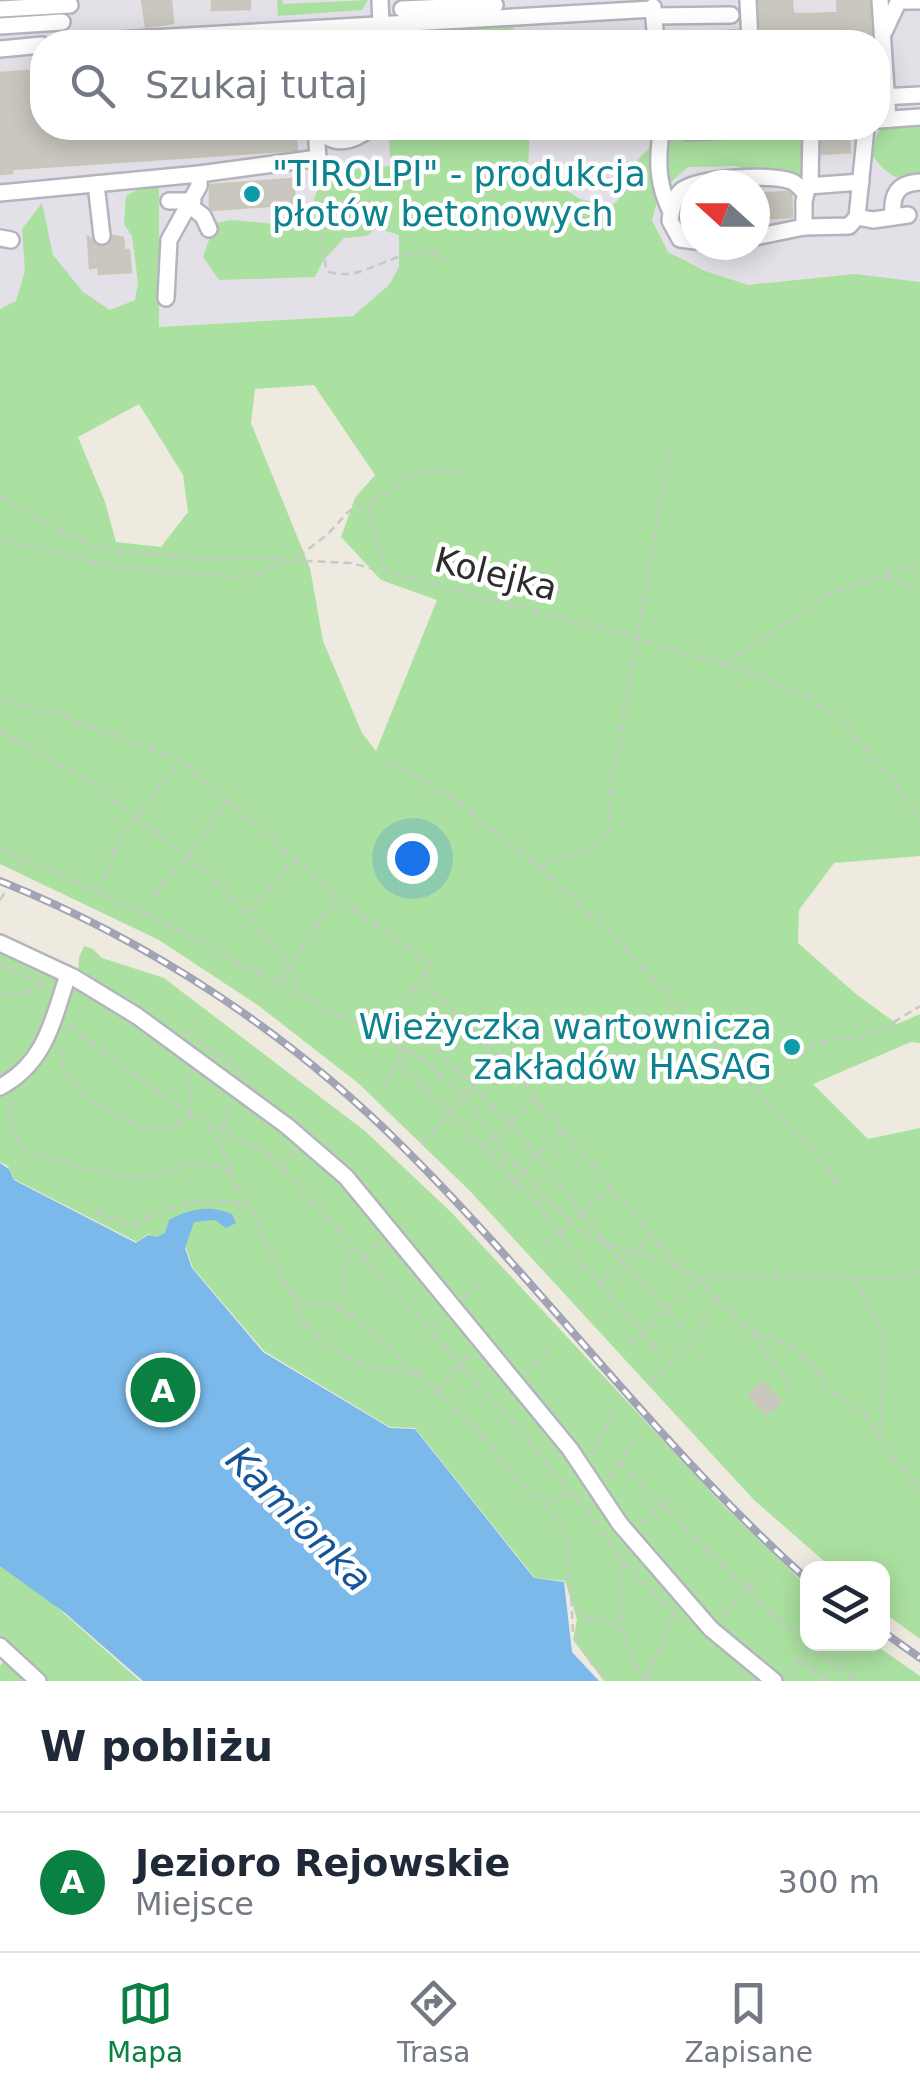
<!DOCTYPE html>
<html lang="pl">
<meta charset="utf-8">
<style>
:root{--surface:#fff;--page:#f6f6f7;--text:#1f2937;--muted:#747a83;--line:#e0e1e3;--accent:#0b8043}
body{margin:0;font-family:"DejaVu Sans",sans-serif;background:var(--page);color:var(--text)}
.controls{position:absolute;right:30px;bottom:30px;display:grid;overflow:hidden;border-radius:20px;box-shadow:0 5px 25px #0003}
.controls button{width:90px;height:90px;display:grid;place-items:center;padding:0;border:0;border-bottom:2px solid var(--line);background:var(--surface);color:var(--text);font:50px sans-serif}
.compass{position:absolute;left:680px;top:170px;width:90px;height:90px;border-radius:50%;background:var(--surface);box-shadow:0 5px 25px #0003;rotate:291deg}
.you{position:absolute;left:412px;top:858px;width:35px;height:35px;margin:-25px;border:8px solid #fff;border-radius:50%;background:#1a73e8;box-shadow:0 0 0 15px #1a73e833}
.badge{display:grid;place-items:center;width:65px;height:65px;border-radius:50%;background:var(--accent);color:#fff;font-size:32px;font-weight:700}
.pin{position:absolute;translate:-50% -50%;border:5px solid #fff;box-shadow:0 2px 10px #0006}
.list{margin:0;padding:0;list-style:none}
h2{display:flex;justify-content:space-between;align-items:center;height:130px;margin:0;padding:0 40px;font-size:42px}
h2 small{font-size:32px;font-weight:400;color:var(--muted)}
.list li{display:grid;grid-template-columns:65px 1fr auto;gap:30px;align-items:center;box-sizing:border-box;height:140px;padding:0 40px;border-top:2px solid var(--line)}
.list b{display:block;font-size:38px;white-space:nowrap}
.list p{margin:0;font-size:32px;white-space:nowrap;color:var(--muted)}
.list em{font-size:32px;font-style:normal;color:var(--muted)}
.icon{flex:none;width:55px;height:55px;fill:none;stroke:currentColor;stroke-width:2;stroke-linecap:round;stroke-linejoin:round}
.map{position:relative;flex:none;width:920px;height:1681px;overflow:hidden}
.search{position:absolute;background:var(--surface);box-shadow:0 5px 25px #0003;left:30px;right:30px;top:30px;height:110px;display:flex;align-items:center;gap:25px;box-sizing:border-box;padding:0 35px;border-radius:40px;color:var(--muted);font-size:38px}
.sheet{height:270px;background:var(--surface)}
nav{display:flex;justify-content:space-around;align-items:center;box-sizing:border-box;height:140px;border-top:2px solid var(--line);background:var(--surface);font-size:28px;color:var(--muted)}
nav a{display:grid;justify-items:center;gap:5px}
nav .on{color:var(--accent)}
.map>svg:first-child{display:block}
.industrial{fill:#e3e0e7;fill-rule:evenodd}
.green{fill:#abe1a0;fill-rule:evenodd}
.water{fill:#7ab9e9}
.building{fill:#c9c7bf;stroke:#c9c6ba;stroke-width:2.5}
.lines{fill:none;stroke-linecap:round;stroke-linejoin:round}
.minor-casing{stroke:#b4b4bf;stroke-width:20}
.path{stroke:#c8c8c8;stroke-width:2.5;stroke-dasharray:8 5;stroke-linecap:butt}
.minor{stroke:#fff;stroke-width:15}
.rail-casing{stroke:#a3a3b6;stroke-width:8}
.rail{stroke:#fff;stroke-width:4;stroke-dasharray:11;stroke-linecap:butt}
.culture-dot{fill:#0f9aa8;stroke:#fff;stroke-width:4}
.labels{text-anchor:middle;stroke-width:9;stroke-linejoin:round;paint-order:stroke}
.culture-label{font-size:35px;fill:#0d838f;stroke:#fff;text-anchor:start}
.street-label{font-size:35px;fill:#2d2d2d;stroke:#fff}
.water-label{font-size:38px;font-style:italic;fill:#145599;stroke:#fff}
</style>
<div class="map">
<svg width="920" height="1681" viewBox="0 0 920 1681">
<rect width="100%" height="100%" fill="#eeeae0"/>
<path class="industrial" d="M 0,0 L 920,0 L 920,282 L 40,334 L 0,332 ZM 42,42 L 878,42 L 878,128 L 42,128 ZM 695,185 L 755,185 L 755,245 L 695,245 Z"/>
<g class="green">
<path d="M 277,0 L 282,0 L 283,4 L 368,0 L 362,10 L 278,16 Z"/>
<path d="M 513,22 L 514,42 L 384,42 L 389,33 L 396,30 Z"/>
<path d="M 920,109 L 920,181 C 894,181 884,172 870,152 C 882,123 886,110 920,109 Z"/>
<path d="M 388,128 L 530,128 L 528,166 L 580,199 L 611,206 C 639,185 625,171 643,154 C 669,128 745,127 780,130 C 790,131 800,136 810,139 L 813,171 L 787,182 L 736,166 L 688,167 L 660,192 L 652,220 L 668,252 L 705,271 L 748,285 L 855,274 L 920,282 L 920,856 L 834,863 L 799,910 L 798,943 L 856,994 L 897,1024 L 920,1014 L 920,1043 L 911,1042 L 813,1084 L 868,1139 L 920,1128 L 920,1639 L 883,1612 L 882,1568 L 832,1568 L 754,1500 L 469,1190 L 358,1083 L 259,1006 L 159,940 L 0,864 L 0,309 L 16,301 L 25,271 L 22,229 L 42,203 L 53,255 L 83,292 L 110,310 L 135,300 L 138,283 L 132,236 L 124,224 L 126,196 L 144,186 L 159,187 L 159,327 L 353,316 L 389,285 L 399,267 L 399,235 L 376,228 L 367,236 L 344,238 L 323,261 L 315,277 L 219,280 L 203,257 L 215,223 L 232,220 L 297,226 L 313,213 C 312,168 356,168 391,166 ZM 314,385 L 375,475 L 355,498 L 341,537 L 381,580 L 437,600 L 376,751 L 362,733 L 323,641 L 310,568 L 251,423 L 255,389 ZM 139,404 L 183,475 L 188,512 L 161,547 L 116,542 L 105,502 L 78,437 Z"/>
<path d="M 84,946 L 93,949 L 102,958 L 164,978 L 365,1131 L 452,1213 L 724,1506 L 807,1586 L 808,1644 L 874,1644 L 920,1676 L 920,1681 L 604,1681 L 573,1640 L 577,1619 L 565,1581 L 535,1578 L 415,1428 L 390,1427 L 264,1351 L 193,1268 L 186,1248 L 148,1234 L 137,1242 L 14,1179 L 8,1166 L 0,1162 L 0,947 L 78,977 L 79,958 Z"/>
<path d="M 0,1565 L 50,1601 L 140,1681 L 0,1681 L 0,1666 L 10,1651 L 0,1643 Z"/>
</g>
<path class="water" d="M 0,1163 L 9,1169 L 14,1180 L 136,1243 L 148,1235 L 157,1237 L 165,1233 L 169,1220 C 191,1208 209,1205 232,1214 L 236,1223 L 226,1228 L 215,1220 L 194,1222 L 185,1248 L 192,1268 L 263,1352 L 390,1428 L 415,1429 L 534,1578 L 564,1582 L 572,1652 L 599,1681 L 143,1681 L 65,1613 L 0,1566 Z"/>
<g class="building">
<path d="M 142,0 L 171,0 L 173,23 L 146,27 Z"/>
<path d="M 212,0 L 250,0 L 250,9 L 212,10 Z"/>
<path d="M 759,0 L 792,0 L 793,14 L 811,14 L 838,13 L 837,0 L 869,0 L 871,35 L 849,36 L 848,30 L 761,35 Z"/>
<path d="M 738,30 L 739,42 L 671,42 L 671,34 Z"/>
<path d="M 42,70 L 42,128 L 295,128 L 297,150 L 12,169 L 12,173 L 0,174 L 0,73 Z"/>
<path d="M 849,139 L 850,152 L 822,154 L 822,141 Z"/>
<path d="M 293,179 L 295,204 L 212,210 L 210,207 L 210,185 Z"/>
<path d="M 788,192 L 791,194 L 792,217 L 755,219 L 755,194 Z"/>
<path d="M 113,236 L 123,238 L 124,250 L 129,250 L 131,272 L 99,274 L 99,267 L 90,268 L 88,237 L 102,247 L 109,244 Z"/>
<path d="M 763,1382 L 781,1402 L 767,1414 L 749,1395 Z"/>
</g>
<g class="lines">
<g class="minor-casing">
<g id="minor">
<path d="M 380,0 L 381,25"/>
<path d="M 748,0 L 750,42"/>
<path d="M 880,0 L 888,119"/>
<path d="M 899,1 L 920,1"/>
<path d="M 653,7 L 656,42"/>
<path d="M 0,9 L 70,5"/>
<path d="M 402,9 L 495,5"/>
<path d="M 654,16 L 731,15"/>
<path d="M 0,26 L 62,22"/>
<path d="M 884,32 L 899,0"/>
<path d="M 82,42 L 653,9"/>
<path d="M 0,49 L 42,45"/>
<path d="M 878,97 L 920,95"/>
<path d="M 879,120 L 920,117"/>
<path d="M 318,128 C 333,147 353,143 370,128"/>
<path d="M 674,128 L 688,132 L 768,128"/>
<path d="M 660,141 C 657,168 659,187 671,212"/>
<path d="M 96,184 L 102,236"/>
<path d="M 810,186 L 811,128"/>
<path d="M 0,193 L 199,174 L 318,158 L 316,128"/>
<path d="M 169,201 L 193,201"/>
<path d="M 190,206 L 203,216 L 209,229"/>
<path d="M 857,217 L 873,220 L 908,215"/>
<path d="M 893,217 C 891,195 897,183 920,182"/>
<path d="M 804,227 L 804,201 L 808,186 L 861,182"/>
<path d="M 755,237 L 804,227 L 849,226 L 857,217 L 866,128"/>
<path d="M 0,238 L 11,240"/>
<path d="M 695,241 L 680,239 L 670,221 C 671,211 673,199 681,191 C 697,177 774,173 793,182 C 797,184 801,189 805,193"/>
<path d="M 166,298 L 169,240 L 199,186 L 199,174"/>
<path d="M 0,943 L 73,977 L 137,1016 L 287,1126 L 346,1177 L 570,1449 L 620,1524 L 711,1629 L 774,1681"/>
<path d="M 0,1087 C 46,1063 53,1019 68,975"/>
<path d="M 0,1646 L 38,1681"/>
</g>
</g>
<g class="path">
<path d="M 321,169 C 330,202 318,238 327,271 C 358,284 391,252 423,252 C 431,252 439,256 446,259"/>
<path d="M 0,495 L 33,516 L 91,547 L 198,558 L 282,559"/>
<path d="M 369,505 L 385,570"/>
<path d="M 0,540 L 118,568 L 225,576 L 243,577 L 264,572 L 284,560 L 351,563 L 614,631 L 746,671 L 806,696 L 837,717 L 896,783 L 920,821"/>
<path d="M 298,557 L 328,534 L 349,511 L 385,494 L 412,475 L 437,469 L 467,474"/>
<path d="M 883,576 L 920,588"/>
<path d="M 727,663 L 831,593 L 920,562"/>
<path d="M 0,700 L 54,713 L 181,760 L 348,906 L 430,964 L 421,981 L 501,1058 L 682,1270"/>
<path d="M 0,732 L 85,777 L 211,875 L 274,945 L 296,978 L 300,991"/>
<path d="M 391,761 L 470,810 L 481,823 L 509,842 L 604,926 L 828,1167 L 840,1187"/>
<path d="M 0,847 L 151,916 L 421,1058 L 465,1097 L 501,1150 L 580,1231 L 599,1241 L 644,1254 L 683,1271 L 698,1280 L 749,1330 L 785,1343 L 799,1353 L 817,1369 L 822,1384 L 864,1414 L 889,1452 L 920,1489"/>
<path d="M 17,866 L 22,855"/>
<path d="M 540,868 L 550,860 L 592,847 L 611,830 L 608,808 L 613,775 L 670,451"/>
<path d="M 103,881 L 118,842 L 180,761"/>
<path d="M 154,896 L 168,876 L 187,858 L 227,801"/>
<path d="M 0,900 L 5,892"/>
<path d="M 250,912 L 293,861"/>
<path d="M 0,964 L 40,983"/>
<path d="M 279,982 L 336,897"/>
<path d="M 0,995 L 27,994 L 48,980"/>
<path d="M 395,1015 L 424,1038 L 519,1133 L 605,1243 L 684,1329"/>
<path d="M 68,1026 L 191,1115 L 269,1154 L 519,1429 L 596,1522 L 620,1559 L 682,1619"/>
<path d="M 184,1033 L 187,1032 L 250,1080"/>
<path d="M 381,1035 L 421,981"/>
<path d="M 58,1048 C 65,1088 98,1108 132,1123 C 139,1126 147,1131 154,1130 C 168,1130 179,1122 191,1115 L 188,1073"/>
<path d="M 799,1057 L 812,1046 L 840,1037 L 860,1039 L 881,1030 L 920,1006"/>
<path d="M 398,1062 L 535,1200 L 573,1252 L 662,1356"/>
<path d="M 383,1087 L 416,1034"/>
<path d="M 9,1101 L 12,1132 L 28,1153 L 118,1177 L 143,1178 L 202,1162 L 230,1171"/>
<path d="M 209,1127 L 227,1159 L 235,1184 L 254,1214 L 274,1263 L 296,1299 L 340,1309 L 353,1315 L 471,1423 L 524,1487 L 546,1504 L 564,1531 L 569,1555 L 573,1633 L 592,1664 L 609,1681"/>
<path d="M 223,1130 L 231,1104"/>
<path d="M 422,1143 L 500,1059"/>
<path d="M 483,1148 L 536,1100"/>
<path d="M 283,1168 L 294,1148"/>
<path d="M 503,1192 L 563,1130"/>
<path d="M 95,1212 L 132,1224 C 183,1204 189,1195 247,1204"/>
<path d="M 547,1243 L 610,1188"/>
<path d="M 365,1257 L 380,1241"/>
<path d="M 854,1279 L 877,1320 L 886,1346 L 880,1433"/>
<path d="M 601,1282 L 650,1236"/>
<path d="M 463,1299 L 482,1280"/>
<path d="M 296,1301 L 302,1323 L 331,1347 L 366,1366 L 417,1375"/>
<path d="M 340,1307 L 348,1246"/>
<path d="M 431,1330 L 443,1318"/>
<path d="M 750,1331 L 792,1387"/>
<path d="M 629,1344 L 698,1280 L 710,1275 L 819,1275 L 884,1279 L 920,1272"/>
<path d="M 524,1374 L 551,1349"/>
<path d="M 650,1384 L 696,1339 L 716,1298"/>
<path d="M 437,1391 L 471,1353"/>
<path d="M 591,1455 L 605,1426 L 619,1410"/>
<path d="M 619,1463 L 784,1625 L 858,1681"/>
<path d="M 607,1477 L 634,1443"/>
<path d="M 548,1503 L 570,1491"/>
<path d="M 641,1524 L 674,1496"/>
<path d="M 620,1561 C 619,1604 616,1649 648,1681"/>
<path d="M 575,1609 L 593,1621 L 618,1623"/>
<path d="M 722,1617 L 759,1576"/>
<path d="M 801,1661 L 828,1681"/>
<path d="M 739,1672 L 749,1681"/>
<path d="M 787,1676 L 814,1644"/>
<path d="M 646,1679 L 674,1613"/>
</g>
<use href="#minor" class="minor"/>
<g class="rail-casing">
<g id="rail">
<path d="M 0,881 C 150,941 289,1033 403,1147 C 543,1286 660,1448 808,1580"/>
<path d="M 882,1631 L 920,1658"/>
</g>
</g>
<use href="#rail" class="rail"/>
</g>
<g class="culture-dot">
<circle cx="252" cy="194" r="10"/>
<circle cx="792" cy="1047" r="10"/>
</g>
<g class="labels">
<g class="culture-label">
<text x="272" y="186">"TIROLPI" - produkcja<tspan x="272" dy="40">płotów betonowych</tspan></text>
<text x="772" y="1039" text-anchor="end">Wieżyczka wartownicza<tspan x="772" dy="40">zakładów HASAG</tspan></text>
</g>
<g class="street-label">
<text transform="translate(496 574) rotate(14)" y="12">Kolejka</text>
</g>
<g class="water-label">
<text transform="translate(299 1519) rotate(45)" y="13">Kamionka</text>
</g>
</g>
</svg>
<div class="controls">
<button><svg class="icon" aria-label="layers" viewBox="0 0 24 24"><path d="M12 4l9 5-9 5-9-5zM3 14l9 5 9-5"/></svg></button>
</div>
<svg class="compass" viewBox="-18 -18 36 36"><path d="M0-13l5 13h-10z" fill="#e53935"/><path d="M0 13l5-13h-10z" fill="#747a83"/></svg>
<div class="you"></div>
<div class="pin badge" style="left:163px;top:1390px">A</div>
<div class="search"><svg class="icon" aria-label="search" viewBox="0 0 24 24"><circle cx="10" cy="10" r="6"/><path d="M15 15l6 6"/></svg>Szukaj tutaj</div>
</div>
<section class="sheet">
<h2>W pobliżu<small></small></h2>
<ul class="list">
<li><span class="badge">A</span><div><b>Jezioro Rejowskie</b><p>Miejsce</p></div><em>300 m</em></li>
</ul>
</section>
<nav>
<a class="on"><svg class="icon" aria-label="map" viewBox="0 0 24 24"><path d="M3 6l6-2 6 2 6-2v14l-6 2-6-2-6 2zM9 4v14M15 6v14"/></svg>Mapa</a>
<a><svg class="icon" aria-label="directions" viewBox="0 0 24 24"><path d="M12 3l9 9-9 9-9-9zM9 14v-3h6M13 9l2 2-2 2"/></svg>Trasa</a>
<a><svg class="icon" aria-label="saved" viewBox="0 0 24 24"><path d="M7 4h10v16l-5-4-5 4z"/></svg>Zapisane</a>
</nav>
